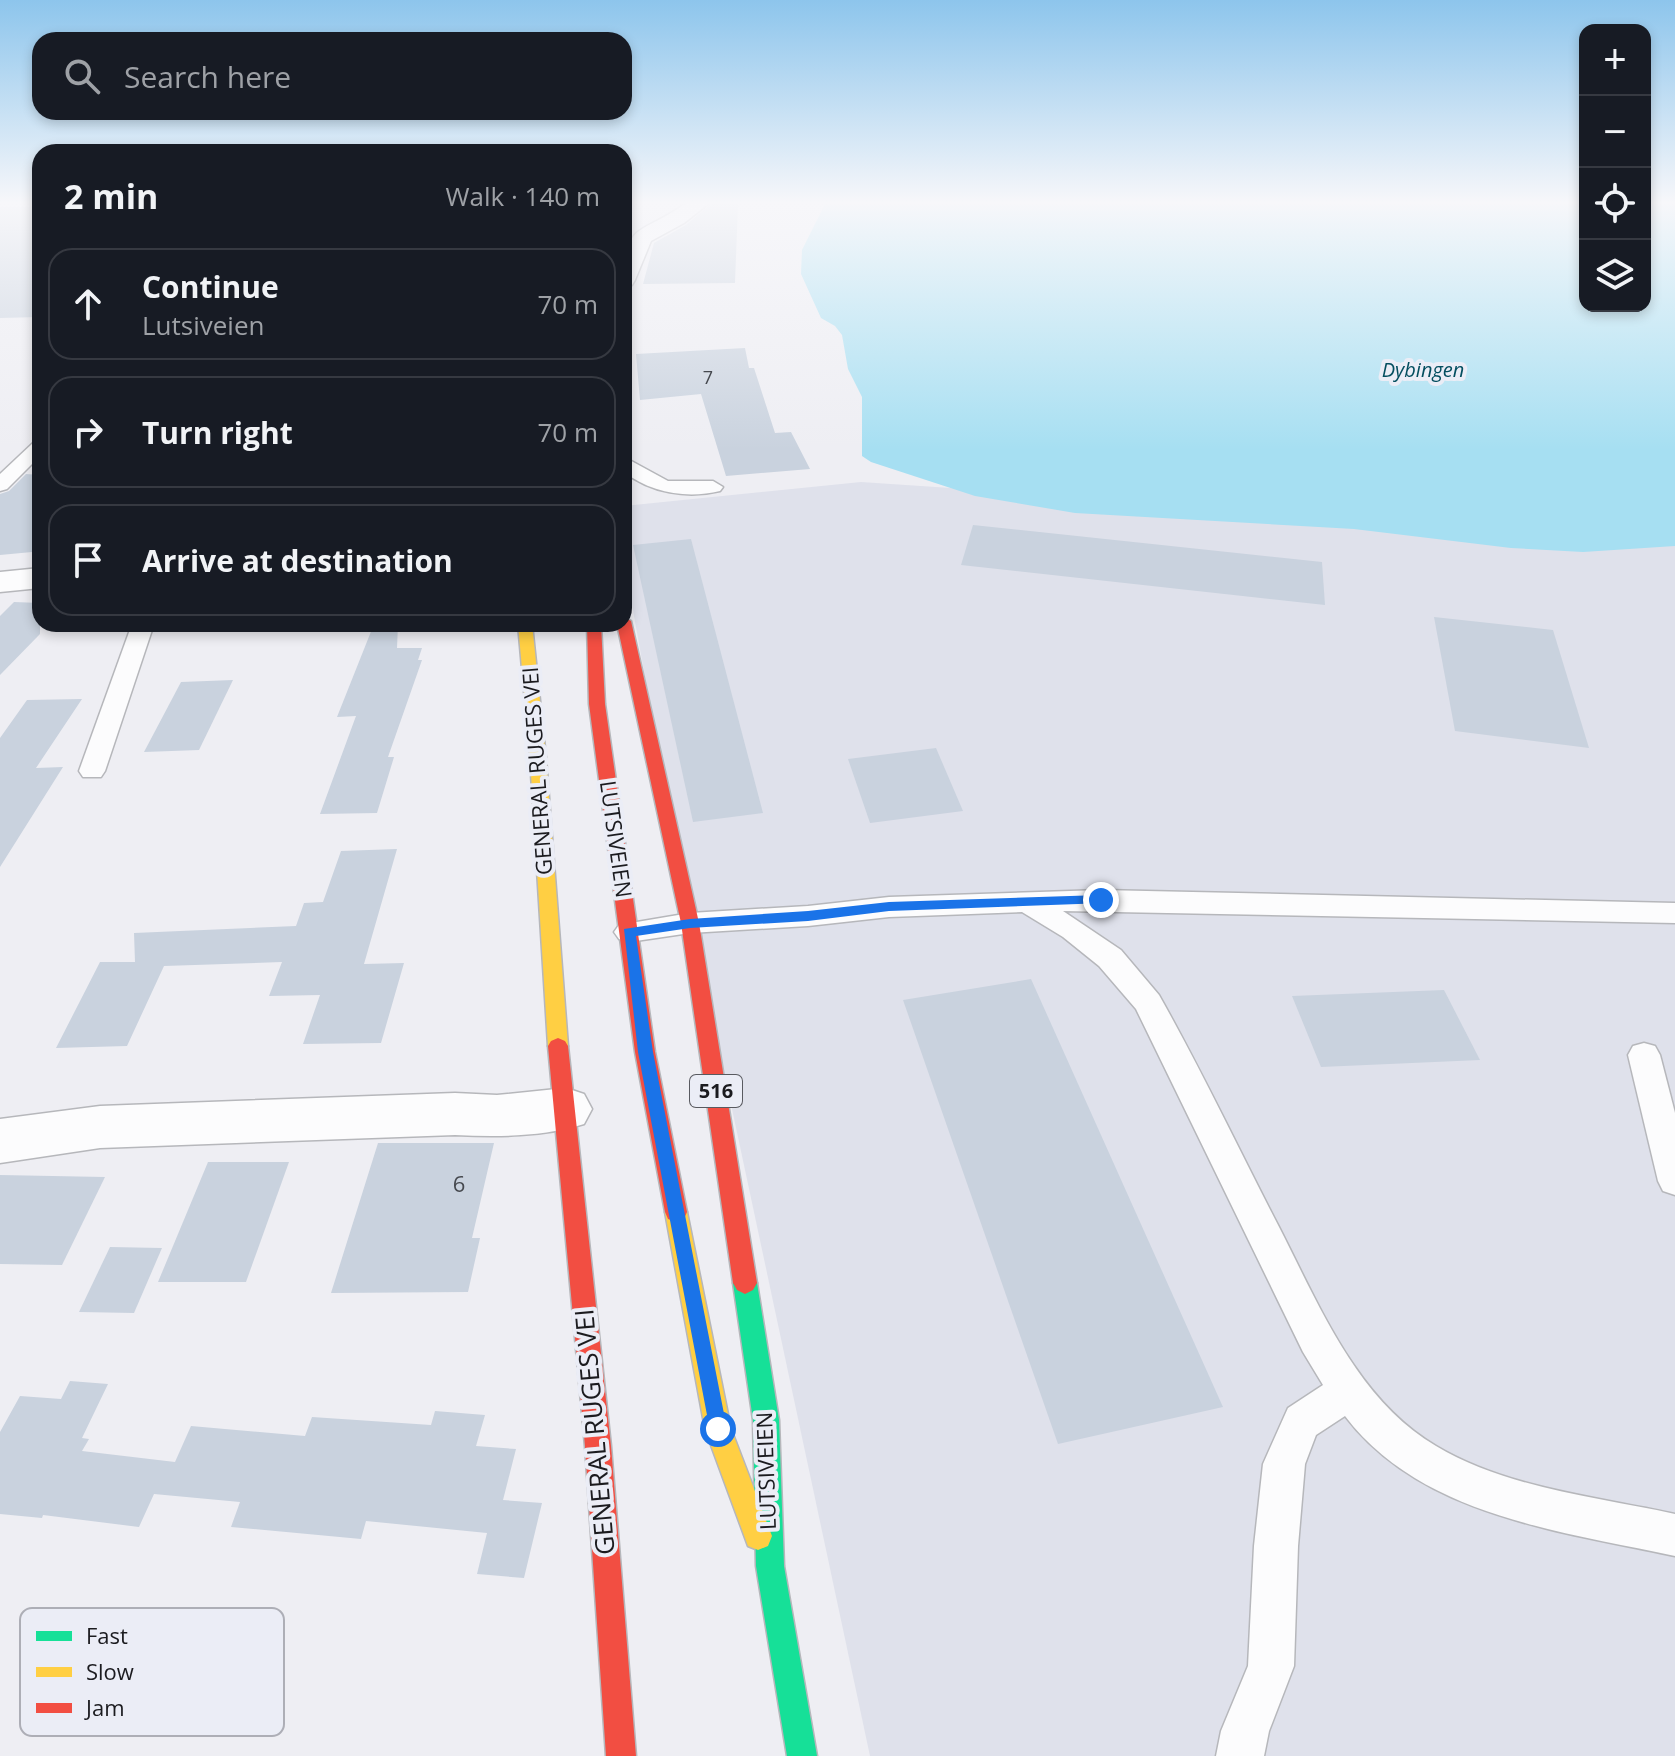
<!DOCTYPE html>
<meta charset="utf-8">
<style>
:root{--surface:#171b24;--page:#20242c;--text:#f1f3f6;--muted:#9ea1a6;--line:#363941}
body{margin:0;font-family:"Open Sans",sans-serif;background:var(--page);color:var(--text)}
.controls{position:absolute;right:24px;top:24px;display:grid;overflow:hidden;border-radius:16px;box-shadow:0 4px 12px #0003}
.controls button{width:72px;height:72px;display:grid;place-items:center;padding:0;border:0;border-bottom:2px solid var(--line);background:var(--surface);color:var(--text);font:40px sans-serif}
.stop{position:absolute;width:24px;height:24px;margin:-18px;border:6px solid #1a73e8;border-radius:50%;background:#fff}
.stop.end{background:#1a73e8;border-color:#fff;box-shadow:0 2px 8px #0008}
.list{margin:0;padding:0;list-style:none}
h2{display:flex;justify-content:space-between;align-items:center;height:104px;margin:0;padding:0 32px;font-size:34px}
h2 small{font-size:26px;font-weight:400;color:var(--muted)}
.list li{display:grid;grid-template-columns:52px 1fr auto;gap:24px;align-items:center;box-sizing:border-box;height:112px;margin:0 16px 16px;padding:0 16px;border:2px solid var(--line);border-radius:24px}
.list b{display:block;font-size:30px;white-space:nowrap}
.list p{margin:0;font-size:26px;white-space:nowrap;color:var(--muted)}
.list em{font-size:26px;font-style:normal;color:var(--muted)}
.icon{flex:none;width:44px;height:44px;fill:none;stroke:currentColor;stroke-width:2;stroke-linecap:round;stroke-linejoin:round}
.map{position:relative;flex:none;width:1675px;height:1756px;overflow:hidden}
.search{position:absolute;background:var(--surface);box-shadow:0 4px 12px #0003;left:32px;top:32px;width:600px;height:88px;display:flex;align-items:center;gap:20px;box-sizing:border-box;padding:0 28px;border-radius:24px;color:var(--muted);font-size:30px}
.panel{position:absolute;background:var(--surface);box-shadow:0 4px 12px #0003;left:32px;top:144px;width:600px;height:488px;border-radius:24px}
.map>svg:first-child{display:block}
.built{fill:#dfe1eb}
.water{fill:#a6dff2}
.building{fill:#c9d2de}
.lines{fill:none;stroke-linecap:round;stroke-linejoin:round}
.lane-casing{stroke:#b6b7bb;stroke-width:3}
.street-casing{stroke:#b6b7bb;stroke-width:3}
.fast-casing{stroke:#b6b7bb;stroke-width:3}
.slow-casing{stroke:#b6b7bb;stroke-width:3}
.jam-casing{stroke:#b6b7bb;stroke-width:3}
.lane{fill:#fcfcfd;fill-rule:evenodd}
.street{fill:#fcfcfd;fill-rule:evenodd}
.fast{fill:#16e098;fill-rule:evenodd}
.slow{fill:#ffcf43;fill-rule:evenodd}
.jam{fill:#f24e42;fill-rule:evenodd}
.route{fill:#1a73e8}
.labels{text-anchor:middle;stroke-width:8;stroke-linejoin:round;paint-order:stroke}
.number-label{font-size:18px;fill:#46494f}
.far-water-label{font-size:20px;font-style:italic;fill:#044e5f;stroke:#ebedf6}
.shield{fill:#ebedf6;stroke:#595a60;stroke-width:2}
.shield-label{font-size:20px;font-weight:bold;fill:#1b1b1f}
.street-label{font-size:22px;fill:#1b1b1f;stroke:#ebedf6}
.near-number-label{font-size:22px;fill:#46494f}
.near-street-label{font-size:26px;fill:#1b1b1f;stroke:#ebedf6}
.key{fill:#ebedf6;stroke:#adaeb6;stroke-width:2}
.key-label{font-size:22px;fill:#1b1b1f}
</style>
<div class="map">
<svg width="1675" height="1756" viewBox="0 0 1675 1756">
<rect width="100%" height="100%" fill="#eeeef3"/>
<path class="built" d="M 861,482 L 1675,536 L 1675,1756 L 870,1756 L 671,823 L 624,560 L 624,506 Z"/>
<path class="water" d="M 825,204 L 1585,204 L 1585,306 L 1645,306 L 1645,204 L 1675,204 L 1675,546 L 1583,552 L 1511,548 L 1354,529 L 1075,513 L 975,496 L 871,462 L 862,456 L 862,397 L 848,369 L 842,335 L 835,326 L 821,318 L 801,274 L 802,250 Z"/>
<g class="building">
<path d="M 711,204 L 738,204 L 735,283 L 643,284 L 654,243 L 686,225 Z"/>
<path d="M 0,207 L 40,207 L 40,317 L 0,318 Z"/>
<path d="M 745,348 L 749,368 L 754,368 L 775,433 L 791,432 L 810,469 L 726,476 L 701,394 L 640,400 L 636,354 Z"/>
<path d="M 26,474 L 40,475 L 40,533 L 32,552 L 0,555 L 0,494 L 9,491 Z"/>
<path d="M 973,525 L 1322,562 L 1325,605 L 961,565 Z"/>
<path d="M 691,539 L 763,813 L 693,822 L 633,545 Z"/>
<path d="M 14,602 L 40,603 L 40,634 L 0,675 L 0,616 Z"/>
<path d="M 1434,617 L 1553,630 L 1589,748 L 1455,731 Z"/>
<path d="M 374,624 L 398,624 L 397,648 L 422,648 L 418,660 L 422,660 L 388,757 L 394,757 L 377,813 L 320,814 L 356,716 L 337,717 Z"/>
<path d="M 233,680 L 199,750 L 144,752 L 181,682 Z"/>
<path d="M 82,699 L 36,768 L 63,767 L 0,867 L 0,738 L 27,700 Z"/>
<path d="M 936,748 L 963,811 L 870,823 L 848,759 Z"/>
<path d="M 397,849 L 364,964 L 404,963 L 381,1043 L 303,1044 L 320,995 L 269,996 L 282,962 L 164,966 L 127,1046 L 56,1048 L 100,962 L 135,962 L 134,933 L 296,926 L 304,903 L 323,902 L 341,851 Z"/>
<path d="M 1031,979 L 1223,1407 L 1058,1444 L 903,1000 Z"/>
<path d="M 1444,990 L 1480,1060 L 1321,1067 L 1292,996 Z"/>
<path d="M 378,1143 L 494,1143 L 472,1238 L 480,1238 L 468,1292 L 331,1293 Z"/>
<path d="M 208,1162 L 289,1162 L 246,1282 L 158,1282 Z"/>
<path d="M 0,1175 L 105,1177 L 62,1265 L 0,1264 Z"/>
<path d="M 110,1247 L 162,1248 L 134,1313 L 79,1312 Z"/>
<path d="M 70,1381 L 108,1384 L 82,1438 L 89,1439 L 82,1451 L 175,1462 L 191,1426 L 305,1436 L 312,1417 L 431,1425 L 435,1411 L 485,1415 L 476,1446 L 516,1449 L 503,1500 L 542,1503 L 524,1578 L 477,1574 L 487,1533 L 366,1521 L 361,1539 L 231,1527 L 240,1502 L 154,1494 L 139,1527 L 43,1515 L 42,1518 L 0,1514 L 0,1432 L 20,1396 L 61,1399 Z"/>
</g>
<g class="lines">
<g class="lane-casing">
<g id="lane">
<path d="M 40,441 L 40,456 L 7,489 L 0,491 L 0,474 L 34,442 Z"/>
<path d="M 624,457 L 668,481 L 713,481 L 723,487 L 720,491 C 687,499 651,493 624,472 Z"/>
<path d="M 132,624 L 154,624 L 105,771 L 101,777 L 83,777 L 79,771 Z"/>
<path d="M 1101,890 L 1675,903 L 1675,923 L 1063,911 L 1121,950 L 1159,995 C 1202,1071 1239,1150 1279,1227 C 1319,1305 1357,1400 1436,1446 C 1506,1488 1597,1497 1675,1514 L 1675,1556 C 1560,1531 1421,1516 1345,1416 L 1316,1435 L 1305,1464 L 1298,1546 L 1294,1666 L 1269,1731 L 1264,1756 L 1216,1756 L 1221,1731 L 1248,1666 L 1254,1546 L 1263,1464 L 1288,1408 L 1323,1385 L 1303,1352 L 1136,1009 L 1099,966 L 1063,937 L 1022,912 L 889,917 L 808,926 L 690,933 L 629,942 L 619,939 L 614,932 L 619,925 L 690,913 L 808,906 L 889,897 Z"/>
<path d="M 1644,1043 L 1655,1046 L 1660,1055 L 1675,1113 L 1675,1195 L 1663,1191 L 1658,1181 L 1628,1055 L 1633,1046 Z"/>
</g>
</g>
<g class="street-casing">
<g id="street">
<path d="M 685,204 L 708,204 L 684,223 L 651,241 L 635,280 L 632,285 L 624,287 C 624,220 638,237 685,204 Z"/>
<path d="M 40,568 L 40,588 L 0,592 L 0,572 Z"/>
<path d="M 566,1088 L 584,1094 L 592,1109 L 584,1124 C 543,1137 498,1137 455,1135 L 100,1148 L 0,1163 L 0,1119 L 100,1106 L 455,1093 L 497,1095 Z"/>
</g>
</g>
<g class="fast-casing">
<path id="fast" d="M 745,1272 L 753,1276 L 757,1283 L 779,1420 L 784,1566 L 817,1756 L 787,1756 L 756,1566 L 753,1420 L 733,1283 L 737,1276 Z"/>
</g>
<g class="slow-casing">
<g id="slow">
<path d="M 518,624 L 532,624 L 546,758 L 568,1046 L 565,1051 L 558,1054 L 551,1051 L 548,1046 L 530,758 Z"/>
<path d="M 676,1202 L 684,1205 L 687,1212 L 731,1429 L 772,1536 L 768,1546 L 758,1550 L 748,1546 L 705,1429 L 665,1212 L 668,1205 Z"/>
</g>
</g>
<g class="jam-casing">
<g id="jam">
<path d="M 624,617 L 631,621 L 699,923 L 757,1283 L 753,1290 L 745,1294 L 737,1290 L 733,1283 L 681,923 L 617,624 L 624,624 Z"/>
<path d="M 587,624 L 601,624 L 605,704 L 655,1052 L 687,1212 L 684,1219 L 676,1222 L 668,1219 L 665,1212 L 635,1052 L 589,704 Z"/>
<path d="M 558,1038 L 565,1041 L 568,1046 L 611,1446 L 636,1756 L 606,1756 L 585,1446 L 548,1046 L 551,1041 Z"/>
</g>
</g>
<use href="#lane" class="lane"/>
<use href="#street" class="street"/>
<use href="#fast" class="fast"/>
<use href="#slow" class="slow"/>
<use href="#jam" class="jam"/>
</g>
<linearGradient id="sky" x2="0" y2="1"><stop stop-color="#8dc5ec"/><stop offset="0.45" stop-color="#f7f7fa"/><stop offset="1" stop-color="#f7f7fa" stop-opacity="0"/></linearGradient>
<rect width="1675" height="450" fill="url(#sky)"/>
<path class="route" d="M 1101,895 L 1108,900 L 1106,903 L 889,911 L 808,921 L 690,928 L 636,936 L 653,1052 L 727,1429 L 725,1436 L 718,1438 L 711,1436 L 638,1052 L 624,929 L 690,919 L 808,911 L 889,902 Z"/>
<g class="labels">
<g class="number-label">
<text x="708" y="384">7</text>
</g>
<g class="far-water-label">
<text x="1423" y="377">Dybingen</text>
</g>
<rect class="shield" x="690" y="1075" width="52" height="32" rx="6"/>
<g class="shield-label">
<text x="716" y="1098">516</text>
</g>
<g class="street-label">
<text transform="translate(537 771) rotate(-94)" y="8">GENERAL RUGES VEI</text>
<text transform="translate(616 839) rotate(82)" y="8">LUTSIVEIEN</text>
<text transform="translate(766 1471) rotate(-92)" y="8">LUTSIVEIEN</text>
</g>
<g class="near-number-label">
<text x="459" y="1192">6</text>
</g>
<g class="near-street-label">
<text transform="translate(595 1432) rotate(-95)" y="9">GENERAL RUGES VEI</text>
</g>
</g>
<rect x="20" y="1608" width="264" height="128" rx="12" class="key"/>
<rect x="36" y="1631" width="36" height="10" fill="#16e098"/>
<rect x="36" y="1667" width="36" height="10" fill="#ffcf43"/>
<rect x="36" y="1703" width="36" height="10" fill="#f24e42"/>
<g class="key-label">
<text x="86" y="1644">Fast</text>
<text x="86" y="1680">Slow</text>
<text x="86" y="1716">Jam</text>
</g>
</svg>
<div class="controls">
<button>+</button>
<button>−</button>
<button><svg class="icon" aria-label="locate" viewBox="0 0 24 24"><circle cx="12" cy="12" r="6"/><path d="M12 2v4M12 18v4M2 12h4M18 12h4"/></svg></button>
<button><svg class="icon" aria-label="layers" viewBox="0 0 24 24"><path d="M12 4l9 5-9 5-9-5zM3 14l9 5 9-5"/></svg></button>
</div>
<div class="stop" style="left:718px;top:1429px"></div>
<div class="stop end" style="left:1101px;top:900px"></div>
<div class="search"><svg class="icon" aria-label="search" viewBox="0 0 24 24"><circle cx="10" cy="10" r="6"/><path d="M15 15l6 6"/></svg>Search here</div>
<section class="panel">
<h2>2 min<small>Walk · 140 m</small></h2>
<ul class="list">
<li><svg class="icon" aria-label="ahead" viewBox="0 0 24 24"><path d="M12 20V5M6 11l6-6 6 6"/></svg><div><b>Continue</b><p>Lutsiveien</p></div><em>70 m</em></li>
<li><svg class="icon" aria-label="right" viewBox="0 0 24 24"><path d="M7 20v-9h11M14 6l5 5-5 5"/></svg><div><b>Turn right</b></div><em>70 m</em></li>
<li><svg class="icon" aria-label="arrive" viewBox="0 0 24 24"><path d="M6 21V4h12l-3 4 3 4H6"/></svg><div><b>Arrive at destination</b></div></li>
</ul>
</section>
</div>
